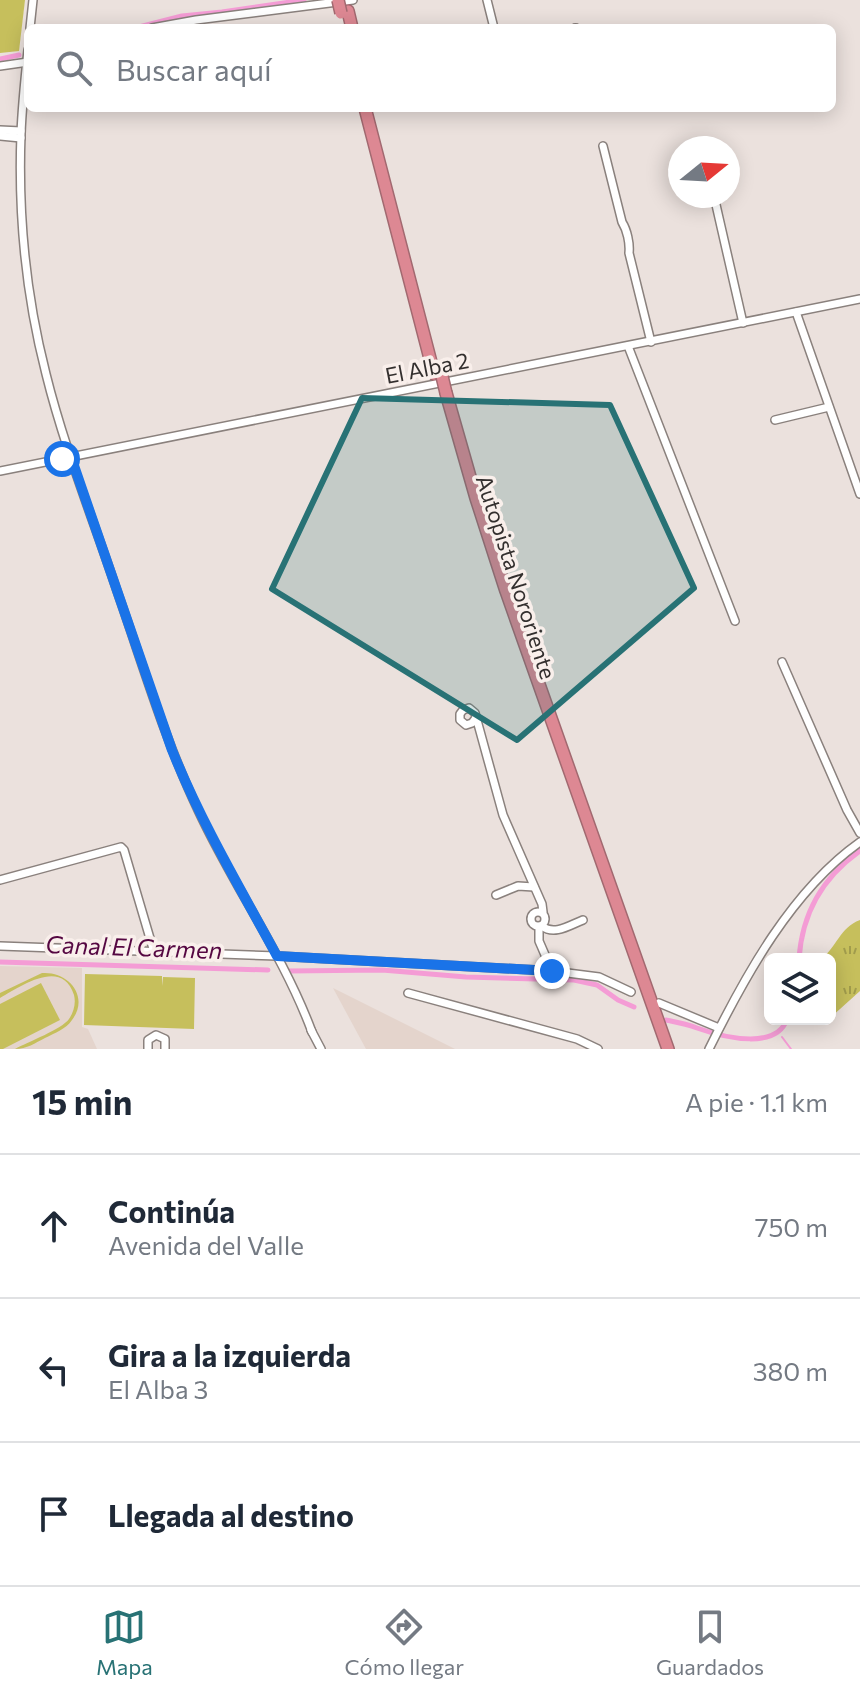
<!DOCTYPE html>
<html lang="es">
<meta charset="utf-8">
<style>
:root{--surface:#fff;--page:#f2f2f3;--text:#1f2937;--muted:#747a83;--line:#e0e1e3;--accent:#287275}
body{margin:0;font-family:Commissioner,sans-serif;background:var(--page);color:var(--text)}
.controls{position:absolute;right:24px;bottom:24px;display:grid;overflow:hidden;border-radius:12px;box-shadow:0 4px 20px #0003}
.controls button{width:72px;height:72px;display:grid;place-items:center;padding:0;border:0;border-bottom:2px solid var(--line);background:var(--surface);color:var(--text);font:40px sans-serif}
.compass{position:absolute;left:668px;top:136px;width:72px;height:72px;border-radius:50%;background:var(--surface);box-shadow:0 4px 20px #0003;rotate:72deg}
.stop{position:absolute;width:24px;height:24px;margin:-18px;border:6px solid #1a73e8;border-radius:50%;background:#fff}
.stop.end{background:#1a73e8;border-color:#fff;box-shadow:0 2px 8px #0008}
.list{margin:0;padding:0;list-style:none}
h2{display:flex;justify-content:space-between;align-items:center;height:104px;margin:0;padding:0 32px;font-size:34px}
h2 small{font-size:26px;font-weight:400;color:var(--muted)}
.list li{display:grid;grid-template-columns:52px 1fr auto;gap:24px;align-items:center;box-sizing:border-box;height:144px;padding:0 32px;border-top:2px solid var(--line)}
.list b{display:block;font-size:30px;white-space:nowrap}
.list p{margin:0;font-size:26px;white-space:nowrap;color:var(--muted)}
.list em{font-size:26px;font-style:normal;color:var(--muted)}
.icon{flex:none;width:44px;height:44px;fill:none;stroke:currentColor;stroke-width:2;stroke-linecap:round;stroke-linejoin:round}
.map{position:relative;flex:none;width:860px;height:1049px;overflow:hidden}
.search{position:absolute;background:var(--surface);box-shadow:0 4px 20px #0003;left:24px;right:24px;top:24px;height:88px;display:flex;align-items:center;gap:20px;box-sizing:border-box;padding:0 28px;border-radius:12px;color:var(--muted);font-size:30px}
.sheet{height:536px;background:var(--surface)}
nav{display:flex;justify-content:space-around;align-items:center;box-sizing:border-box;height:112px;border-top:2px solid var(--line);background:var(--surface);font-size:22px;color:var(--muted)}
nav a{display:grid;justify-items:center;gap:4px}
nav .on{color:var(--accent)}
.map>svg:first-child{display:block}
.built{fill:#e4d4cc}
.grass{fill:url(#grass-tufts)}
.park{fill:#c6bf5c}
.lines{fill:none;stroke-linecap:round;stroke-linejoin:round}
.stream{stroke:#f49cd5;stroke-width:2}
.canal{stroke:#f49cd5;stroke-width:5}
.minor-casing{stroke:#8a817d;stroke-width:10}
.highway-casing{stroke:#a26970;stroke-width:14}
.minor{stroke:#fff;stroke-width:7}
.highway{stroke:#dd8893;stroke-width:11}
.highway-bridge-casing{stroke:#a26970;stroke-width:14;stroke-linecap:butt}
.highway-bridge{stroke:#dd8893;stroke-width:11}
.route{stroke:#1a73e8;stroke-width:10}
.marked{fill:#287275;fill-opacity:0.2;stroke:#287275;stroke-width:6;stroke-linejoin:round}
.labels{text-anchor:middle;stroke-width:7;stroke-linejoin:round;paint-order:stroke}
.street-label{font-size:22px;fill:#332f2e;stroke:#f9efeb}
.water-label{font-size:24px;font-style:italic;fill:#550742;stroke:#f9efeb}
</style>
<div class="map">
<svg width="860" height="1049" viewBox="0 0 860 1049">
<defs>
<pattern id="grass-tufts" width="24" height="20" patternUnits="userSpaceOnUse" patternTransform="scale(2)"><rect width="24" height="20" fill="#c6bf5c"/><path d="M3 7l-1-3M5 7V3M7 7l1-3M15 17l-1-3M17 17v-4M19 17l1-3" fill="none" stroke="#a19c4c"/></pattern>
</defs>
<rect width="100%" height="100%" fill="#ebe1dd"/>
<g class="built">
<path d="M 0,966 L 82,968 L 82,1027 L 88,1029 L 97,1049 L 0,1049 Z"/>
<path d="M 333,988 L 455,1049 L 366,1049 Z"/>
</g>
<path class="grass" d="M 860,920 L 860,991 L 830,1018 L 830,959 L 821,959 C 838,946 839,928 860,920 Z"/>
<g class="park">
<path d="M 0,0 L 25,0 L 19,51 L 0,53 Z"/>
<path d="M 42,973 C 68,971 90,996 72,1020 C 66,1029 55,1033 45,1038 C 35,1043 27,1049 15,1049 C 28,1042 62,1029 69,1019 C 74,1012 76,1003 74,995 C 62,957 20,987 0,998 L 0,993 Z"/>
<path d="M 85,974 L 162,976 L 162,986 L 163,977 L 195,978 L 194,1029 L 84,1025 Z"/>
<path d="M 41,983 L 60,1020 L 3,1049 L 0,1049 L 0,1004 Z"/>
</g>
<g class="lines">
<path class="stream" d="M 782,1037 L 791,1049"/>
<g class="canal">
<path d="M 135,28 L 182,16 L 222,12 L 304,0"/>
<path d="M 0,59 L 19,55"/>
<path d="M 799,959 C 802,914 823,877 860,851"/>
<path d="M 0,962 L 268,970"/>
<path d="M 288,971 L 382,970 L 466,977 L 574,980 L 597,985 L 618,1000 L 634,1007"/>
<path d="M 666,1020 C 676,1022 687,1024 697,1028 C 728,1039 777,1049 787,1019"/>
</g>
<g class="minor-casing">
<g id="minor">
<path d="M 487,0 L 494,28"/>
<path d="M 30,28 L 33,0"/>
<path d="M 152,28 L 196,20 L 353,0"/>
<path d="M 575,28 L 576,28"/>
<path d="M 28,50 C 25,78 22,106 21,134 C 18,214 26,296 46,374 C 64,447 93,519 117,591 C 143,665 165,741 199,812 C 234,887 283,954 312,1032"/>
<path d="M 0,66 L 28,62"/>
<path d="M 0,130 L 21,131"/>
<path d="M 0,136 L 21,138"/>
<path d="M 703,144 L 704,148"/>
<path d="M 603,146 L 622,222 C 627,230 630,243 629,253 L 651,342"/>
<path d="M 714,196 L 743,323"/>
<path d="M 796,312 L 860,494"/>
<path d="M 628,346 L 735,621"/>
<path d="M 775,420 L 829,407"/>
<path d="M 0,471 L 860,299"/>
<path d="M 782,662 L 847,810 L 860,833"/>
<path d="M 475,719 L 472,723 L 466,725 L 460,720 L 460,714 L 463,710 L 469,708 L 475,713 L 503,815 L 542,904 L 543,912"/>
<path d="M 0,880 L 121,847 L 124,850 L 154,952"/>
<path d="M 496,895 L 518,886 L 534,887"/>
<circle cx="538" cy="919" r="7"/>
<path d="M 542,926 C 554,936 570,925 583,920"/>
<path d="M 539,927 L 539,941 L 552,971"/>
<path d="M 0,946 L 277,956 L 552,971 L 599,977 L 631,992"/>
<path d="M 408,993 L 577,1039 L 598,1049"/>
<path d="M 659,1003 L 719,1028"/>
<path d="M 311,1030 L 321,1049"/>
<path d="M 148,1049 L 148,1040 L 156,1035 L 165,1039 L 165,1049"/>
<path d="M 709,1049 C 745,976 792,890 860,842"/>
</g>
</g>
<g class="highway-casing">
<g id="highway">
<path d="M 348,11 L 352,28"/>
<path d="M 365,108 L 434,374"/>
<path d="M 446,393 L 476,498 L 506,591 L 668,1049"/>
</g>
</g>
<use href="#minor" class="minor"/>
<use href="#highway" class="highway"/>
<g class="highway-bridge-casing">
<g id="highway-bridge">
<path d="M 338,0 L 341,13"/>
<path d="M 441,372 L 446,393"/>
</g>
</g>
<use href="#highway-bridge" class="highway-bridge"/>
</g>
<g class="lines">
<path class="route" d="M 62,459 L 71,457 L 172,750 C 201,822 240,888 277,956 L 552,971"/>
</g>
<path class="marked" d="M 362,398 L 610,405 L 694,588 L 517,740 L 272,589 Z"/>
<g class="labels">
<g class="street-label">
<text transform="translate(427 368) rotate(-11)" y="8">El Alba 2</text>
<text transform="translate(516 577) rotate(72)" y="8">Autopista Nororiente</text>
</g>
<g class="water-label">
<text transform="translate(134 948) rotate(2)" y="8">Canal El Carmen</text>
</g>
</g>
</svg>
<div class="controls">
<button><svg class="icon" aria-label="layers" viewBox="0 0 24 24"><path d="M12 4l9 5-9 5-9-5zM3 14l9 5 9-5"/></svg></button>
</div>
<svg class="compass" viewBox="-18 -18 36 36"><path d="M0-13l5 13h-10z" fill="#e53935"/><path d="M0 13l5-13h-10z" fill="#747a83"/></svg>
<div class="stop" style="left:62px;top:459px"></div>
<div class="stop end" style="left:552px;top:971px"></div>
<div class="search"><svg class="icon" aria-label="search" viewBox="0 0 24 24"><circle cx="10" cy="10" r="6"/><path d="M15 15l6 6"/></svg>Buscar aquí</div>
</div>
<section class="sheet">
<h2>15 min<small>A pie · 1.1 km</small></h2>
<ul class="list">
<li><svg class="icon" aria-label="ahead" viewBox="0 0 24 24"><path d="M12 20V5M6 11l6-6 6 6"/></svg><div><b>Continúa</b><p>Avenida del Valle</p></div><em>750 m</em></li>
<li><svg class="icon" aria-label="left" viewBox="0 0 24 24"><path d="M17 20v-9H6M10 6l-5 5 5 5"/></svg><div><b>Gira a la izquierda</b><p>El Alba 3</p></div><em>380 m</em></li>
<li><svg class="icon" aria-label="arrive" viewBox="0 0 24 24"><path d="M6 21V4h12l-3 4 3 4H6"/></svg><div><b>Llegada al destino</b></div></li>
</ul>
</section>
<nav>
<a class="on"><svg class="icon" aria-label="map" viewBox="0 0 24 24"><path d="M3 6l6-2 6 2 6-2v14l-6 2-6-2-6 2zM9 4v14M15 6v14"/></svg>Mapa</a>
<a><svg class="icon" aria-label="directions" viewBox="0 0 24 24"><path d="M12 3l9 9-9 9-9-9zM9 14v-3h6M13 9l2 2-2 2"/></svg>Cómo llegar</a>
<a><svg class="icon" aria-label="saved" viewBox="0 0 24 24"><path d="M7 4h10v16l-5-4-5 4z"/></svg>Guardados</a>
</nav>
